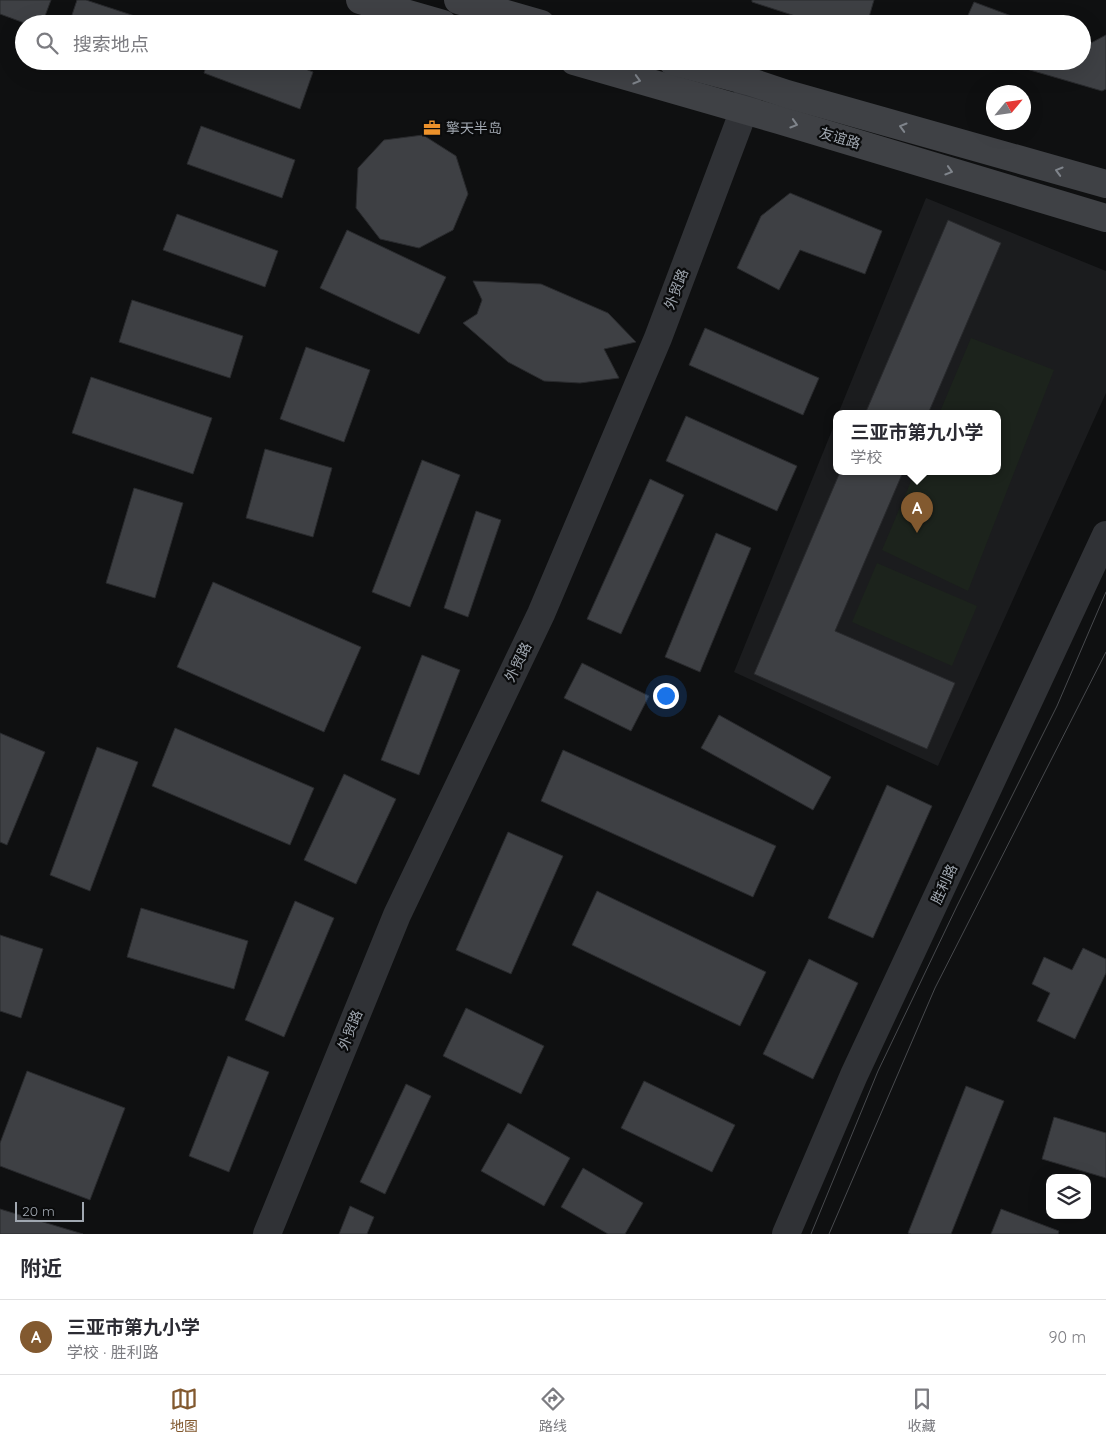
<!DOCTYPE html>
<html lang="zh">
<meta charset="utf-8">
<style>
:root{--surface:#fff;--page:#f2f2f3;--text:#2b2b33;--muted:#7c7c81;--line:#e1e1e2;--accent:#82592f}
body{margin:0;font-family:Quicksand,"Noto Sans SC",sans-serif;background:var(--page);color:var(--text)}
.controls{position:absolute;right:15px;bottom:15px;display:grid;overflow:hidden;border-radius:10px;box-shadow:0 5px 20px #0002}
.controls button{width:45px;height:45px;display:grid;place-items:center;padding:0;border:0;border-bottom:1px solid var(--line);background:var(--surface);color:var(--text);font:25px sans-serif}
.compass{position:absolute;left:986px;top:85px;width:45px;height:45px;border-radius:50%;background:var(--surface);box-shadow:0 5px 20px #0002;rotate:61deg}
.scale{position:absolute;left:15px;bottom:12px;width:69px;box-sizing:border-box;padding-left:5px;border:2px solid #a1a8b1;border-top:0;font-size:14px;line-height:18px;white-space:nowrap;color:#a1a8b1;-webkit-text-stroke:4px #0a0b0c;paint-order:stroke}
.you{position:absolute;left:665px;top:695px;width:18px;height:18px;margin:-12px;border:4px solid #fff;border-radius:50%;background:#1a73e8;box-shadow:0 0 0 8px #1a73e833}
.badge{display:grid;place-items:center;width:32px;height:32px;border-radius:50%;background:var(--accent);color:#fff;font-size:16px;font-weight:700}
.pin{position:absolute;translate:-50% -41px;filter:drop-shadow(0 1px 2px #0008)}
.pin::after{content:'';position:absolute;top:26px;width:18px;height:15px;background:inherit;clip-path:polygon(0 0,100% 0,50% 100%)}
.popup{position:absolute;left:833px;top:410px;width:168px;height:65px;box-sizing:border-box;display:grid;place-content:center;border-radius:10px;background:var(--surface);filter:drop-shadow(0 1px 4px #0005);font-size:16px;white-space:nowrap;color:var(--muted)}
.popup b{font-size:19px;color:var(--text)}
.popup::after{content:'';position:absolute;left:50%;top:100%;margin-left:-10px;border:10px solid transparent;border-top-color:var(--surface)}
.list{margin:0;padding:0;list-style:none}
h2{display:flex;justify-content:space-between;align-items:center;height:65px;margin:0;padding:0 20px;font-size:21px}
h2 small{font-size:16px;font-weight:400;color:var(--muted)}
.list li{display:grid;grid-template-columns:32px 1fr auto;gap:15px;align-items:center;box-sizing:border-box;height:75px;padding:0 20px;border-top:1px solid var(--line)}
.list b{display:block;font-size:19px;white-space:nowrap}
.list p{margin:0;font-size:16px;white-space:nowrap;color:var(--muted)}
.list em{font-size:16px;font-style:normal;color:var(--muted)}
.icon{flex:none;width:28px;height:28px;fill:none;stroke:currentColor;stroke-width:2;stroke-linecap:round;stroke-linejoin:round}
.map{position:relative;flex:none;width:1106px;height:1234px;overflow:hidden}
.search{position:absolute;background:var(--surface);box-shadow:0 5px 20px #0002;left:15px;right:15px;top:15px;height:55px;display:flex;align-items:center;gap:12px;box-sizing:border-box;padding:0 18px;border-radius:28px;color:var(--muted);font-size:19px}
.sheet{height:140px;background:var(--surface)}
nav{display:flex;justify-content:space-around;align-items:center;box-sizing:border-box;height:70px;border-top:1px solid var(--line);background:var(--surface);font-size:14px;color:var(--muted)}
nav a{display:grid;justify-items:center;gap:2px}
nav .on{color:var(--accent)}
.map>svg:first-child{display:block}
.built{fill:#1b1c1e}
.green{fill:#1c231c}
.building{fill:#3e4044;stroke:#292a2d}
.lines{fill:none;stroke-linecap:round;stroke-linejoin:round}
.tertiary{stroke:#303236;stroke-width:28}
.secondary{stroke:#3f4145;stroke-width:28}
.tram{stroke:#484a4e;stroke-width:1}
.oneway{stroke:#7f848b}
.labels{text-anchor:middle;stroke-width:4.5;stroke-linejoin:round;paint-order:stroke}
.poi-label{font-size:14px;fill:#a1a8b1;stroke:#0a0b0c;text-anchor:start}
.street-label{font-size:14px;fill:#a1a8b1;stroke:#0a0b0c}
</style>
<div class="map">
<svg width="1106" height="1234" viewBox="0 0 1106 1234">
<rect width="100%" height="100%" fill="#0f1011"/>
<path class="built" d="M 926,198 L 1106,271 L 1106,393 L 938,766 L 734,672 L 837,418 L 837,472 L 997,472 L 997,414 L 838,414 Z"/>
<g class="green">
<path d="M 971,338 L 1054,370 L 968,591 L 882,550 L 915,472 L 997,472 L 997,414 L 939,414 Z"/>
<path d="M 877,563 L 977,606 L 952,666 L 852,622 Z"/>
</g>
<g class="building">
<path d="M 0,0 L 51,0 L 42,24 L 27,24 L 0,14 Z"/>
<path d="M 77,0 L 86,0 L 159,24 L 69,24 Z"/>
<path d="M 752,0 L 874,0 L 867,24 L 820,24 L 752,2 Z"/>
<path d="M 974,2 L 1033,24 L 964,24 Z"/>
<path d="M 1106,35 L 1106,89 L 1102,91 L 999,61 L 1082,61 L 1082,42 L 1089,44 Z"/>
<path d="M 208,61 L 285,61 L 313,72 L 300,109 L 204,73 Z"/>
<path d="M 201,126 L 295,160 L 282,198 L 187,164 Z"/>
<path d="M 423,135 L 456,156 L 468,194 L 453,230 L 419,248 L 380,239 L 356,208 L 358,168 L 384,140 Z"/>
<path d="M 790,193 L 882,231 L 865,274 L 800,250 L 779,290 L 737,268 L 761,216 Z"/>
<path d="M 177,214 L 278,251 L 265,287 L 163,250 Z"/>
<path d="M 948,220 L 1001,243 L 928,414 L 865,414 Z"/>
<path d="M 347,230 L 446,277 L 419,334 L 320,288 Z"/>
<path d="M 473,281 L 541,284 L 608,313 L 636,342 L 604,349 L 619,378 L 580,383 L 544,381 L 508,362 L 463,323 L 477,314 L 482,300 Z"/>
<path d="M 132,300 L 243,336 L 230,378 L 119,342 Z"/>
<path d="M 705,328 L 819,378 L 803,415 L 689,365 Z"/>
<path d="M 306,347 L 370,370 L 344,442 L 280,419 Z"/>
<path d="M 91,377 L 212,418 L 193,474 L 72,433 Z"/>
<path d="M 686,416 L 797,466 L 777,511 L 666,461 Z"/>
<path d="M 265,449 L 332,468 L 313,537 L 246,518 Z"/>
<path d="M 422,460 L 460,475 L 410,607 L 372,592 Z"/>
<path d="M 840,472 L 903,472 L 835,631 L 955,683 L 927,749 L 754,674 Z"/>
<path d="M 650,479 L 684,495 L 621,634 L 587,619 Z"/>
<path d="M 134,488 L 183,503 L 155,598 L 106,583 Z"/>
<path d="M 476,511 L 501,520 L 468,617 L 444,608 Z"/>
<path d="M 716,533 L 751,548 L 700,672 L 665,657 Z"/>
<path d="M 213,582 L 361,647 L 324,732 L 177,667 Z"/>
<path d="M 422,655 L 460,670 L 419,775 L 381,760 Z"/>
<path d="M 582,663 L 649,696 L 631,731 L 564,698 Z"/>
<path d="M 719,715 L 831,777 L 813,810 L 701,748 Z"/>
<path d="M 175,728 L 314,788 L 290,845 L 152,786 Z"/>
<path d="M 0,733 L 45,752 L 7,845 L 0,842 Z"/>
<path d="M 97,747 L 138,762 L 90,891 L 50,875 Z"/>
<path d="M 563,750 L 776,846 L 753,897 L 541,801 Z"/>
<path d="M 344,774 L 396,799 L 356,884 L 304,860 Z"/>
<path d="M 887,785 L 932,806 L 873,938 L 828,918 Z"/>
<path d="M 508,832 L 563,856 L 511,974 L 456,950 Z"/>
<path d="M 597,891 L 766,972 L 740,1026 L 572,945 Z"/>
<path d="M 295,901 L 334,918 L 284,1037 L 245,1020 Z"/>
<path d="M 141,908 L 248,941 L 234,989 L 127,957 Z"/>
<path d="M 0,935 L 43,949 L 21,1018 L 0,1011 Z"/>
<path d="M 1083,948 L 1106,959 L 1106,973 L 1075,1039 L 1037,1021 L 1050,993 L 1032,984 L 1044,957 L 1072,970 Z"/>
<path d="M 809,959 L 858,983 L 813,1079 L 763,1054 Z"/>
<path d="M 466,1008 L 544,1046 L 521,1094 L 443,1056 Z"/>
<path d="M 228,1056 L 269,1072 L 229,1172 L 189,1156 Z"/>
<path d="M 27,1071 L 125,1108 L 90,1200 L 0,1166 L 0,1143 Z"/>
<path d="M 644,1081 L 735,1125 L 712,1172 L 621,1128 Z"/>
<path d="M 406,1084 L 431,1096 L 385,1194 L 360,1182 Z"/>
<path d="M 966,1086 L 1004,1101 L 951,1234 L 911,1234 L 908,1233 Z"/>
<path d="M 1054,1117 L 1106,1133 L 1106,1178 L 1042,1159 Z"/>
<path d="M 508,1123 L 570,1158 L 544,1206 L 481,1171 Z"/>
<path d="M 583,1168 L 643,1203 L 625,1234 L 608,1234 L 561,1207 Z"/>
<path d="M 350,1206 L 374,1217 L 367,1234 L 339,1234 Z"/>
<path d="M 0,1209 L 83,1234 L 0,1234 Z"/>
<path d="M 1001,1209 L 1059,1231 L 1058,1234 L 991,1234 Z"/>
</g>
<g class="lines">
<g class="tertiary">
<path d="M 267,1234 L 397,915 L 541,614 L 658,338 L 744,110 L 750,87"/>
<path d="M 786,1234 L 854,1075 L 1106,535"/>
</g>
<g class="secondary">
<path d="M 360,0 L 443,24"/>
<path d="M 458,0 L 541,24"/>
<path d="M 574,61 L 779,120 L 1106,218"/>
<path d="M 672,61 L 751,82 L 787,94 L 1106,184"/>
</g>
<g class="tram">
<path d="M 811,1234 L 878,1071 L 957,906 L 1057,706 L 1106,592"/>
<path d="M 829,1234 L 935,988 L 1106,652"/>
</g>
</g>
<defs><path id="oneway-chevron" d="M-2-3.5L2.5 0L-2 3.5" fill="none" stroke-width="1.6" stroke-linecap="round" stroke-linejoin="round" transform="scale(1.25)"/></defs>
<g class="oneway">
<use href="#oneway-chevron" transform="translate(637 80) rotate(16)"/>
<use href="#oneway-chevron" transform="translate(794 124) rotate(17)"/>
<use href="#oneway-chevron" transform="translate(903 127) rotate(-164)"/>
<use href="#oneway-chevron" transform="translate(949 171) rotate(17)"/>
<use href="#oneway-chevron" transform="translate(1059 171) rotate(-164)"/>
</g>
<defs>
<g id="office-bare" transform="scale(1.35)"><path d="M-6-3h4V-5.5h4V-3h4V5H-6ZM-1-4.5V-3h2v-1.5ZM-6 0V1H6V0Z" fill="#ed922b" stroke="#0a0b0c" stroke-width="2.5" paint-order="stroke"/></g>
</defs>
<g fill-rule="evenodd">
<use href="#office-bare" x="432" y="128"/>
</g>
<g class="labels">
<g class="poi-label">
<text x="446" y="133">擎天半岛</text>
</g>
<g class="street-label">
<text transform="translate(840 138) rotate(17)" y="5">友谊路</text>
<text transform="translate(676 289) rotate(-69)" y="5">外贸路</text>
<text transform="translate(518 662) rotate(-64)" y="5">外贸路</text>
<text transform="translate(944 884) rotate(-65)" y="5">胜利路</text>
<text transform="translate(350 1030) rotate(-68)" y="5">外贸路</text>
</g>
</g>
</svg>
<div class="controls">
<button><svg class="icon" aria-label="layers" viewBox="0 0 24 24"><path d="M12 4l9 5-9 5-9-5zM3 14l9 5 9-5"/></svg></button>
</div>
<svg class="compass" viewBox="-18 -18 36 36"><path d="M0-13l5 13h-10z" fill="#e53935"/><path d="M0 13l5-13h-10z" fill="#7c7c81"/></svg>
<div class="scale">20 m</div>
<div class="you"></div>
<div class="pin badge" style="left:917px;top:533px">A</div>
<div class="popup"><b>三亚市第九小学</b>学校</div>
<div class="search"><svg class="icon" aria-label="search" viewBox="0 0 24 24"><circle cx="10" cy="10" r="6"/><path d="M15 15l6 6"/></svg>搜索地点</div>
</div>
<section class="sheet">
<h2>附近<small></small></h2>
<ul class="list">
<li><span class="badge">A</span><div><b>三亚市第九小学</b><p>学校 · 胜利路</p></div><em>90 m</em></li>
</ul>
</section>
<nav>
<a class="on"><svg class="icon" aria-label="map" viewBox="0 0 24 24"><path d="M3 6l6-2 6 2 6-2v14l-6 2-6-2-6 2zM9 4v14M15 6v14"/></svg>地图</a>
<a><svg class="icon" aria-label="directions" viewBox="0 0 24 24"><path d="M12 3l9 9-9 9-9-9zM9 14v-3h6M13 9l2 2-2 2"/></svg>路线</a>
<a><svg class="icon" aria-label="saved" viewBox="0 0 24 24"><path d="M7 4h10v16l-5-4-5 4z"/></svg>收藏</a>
</nav>
